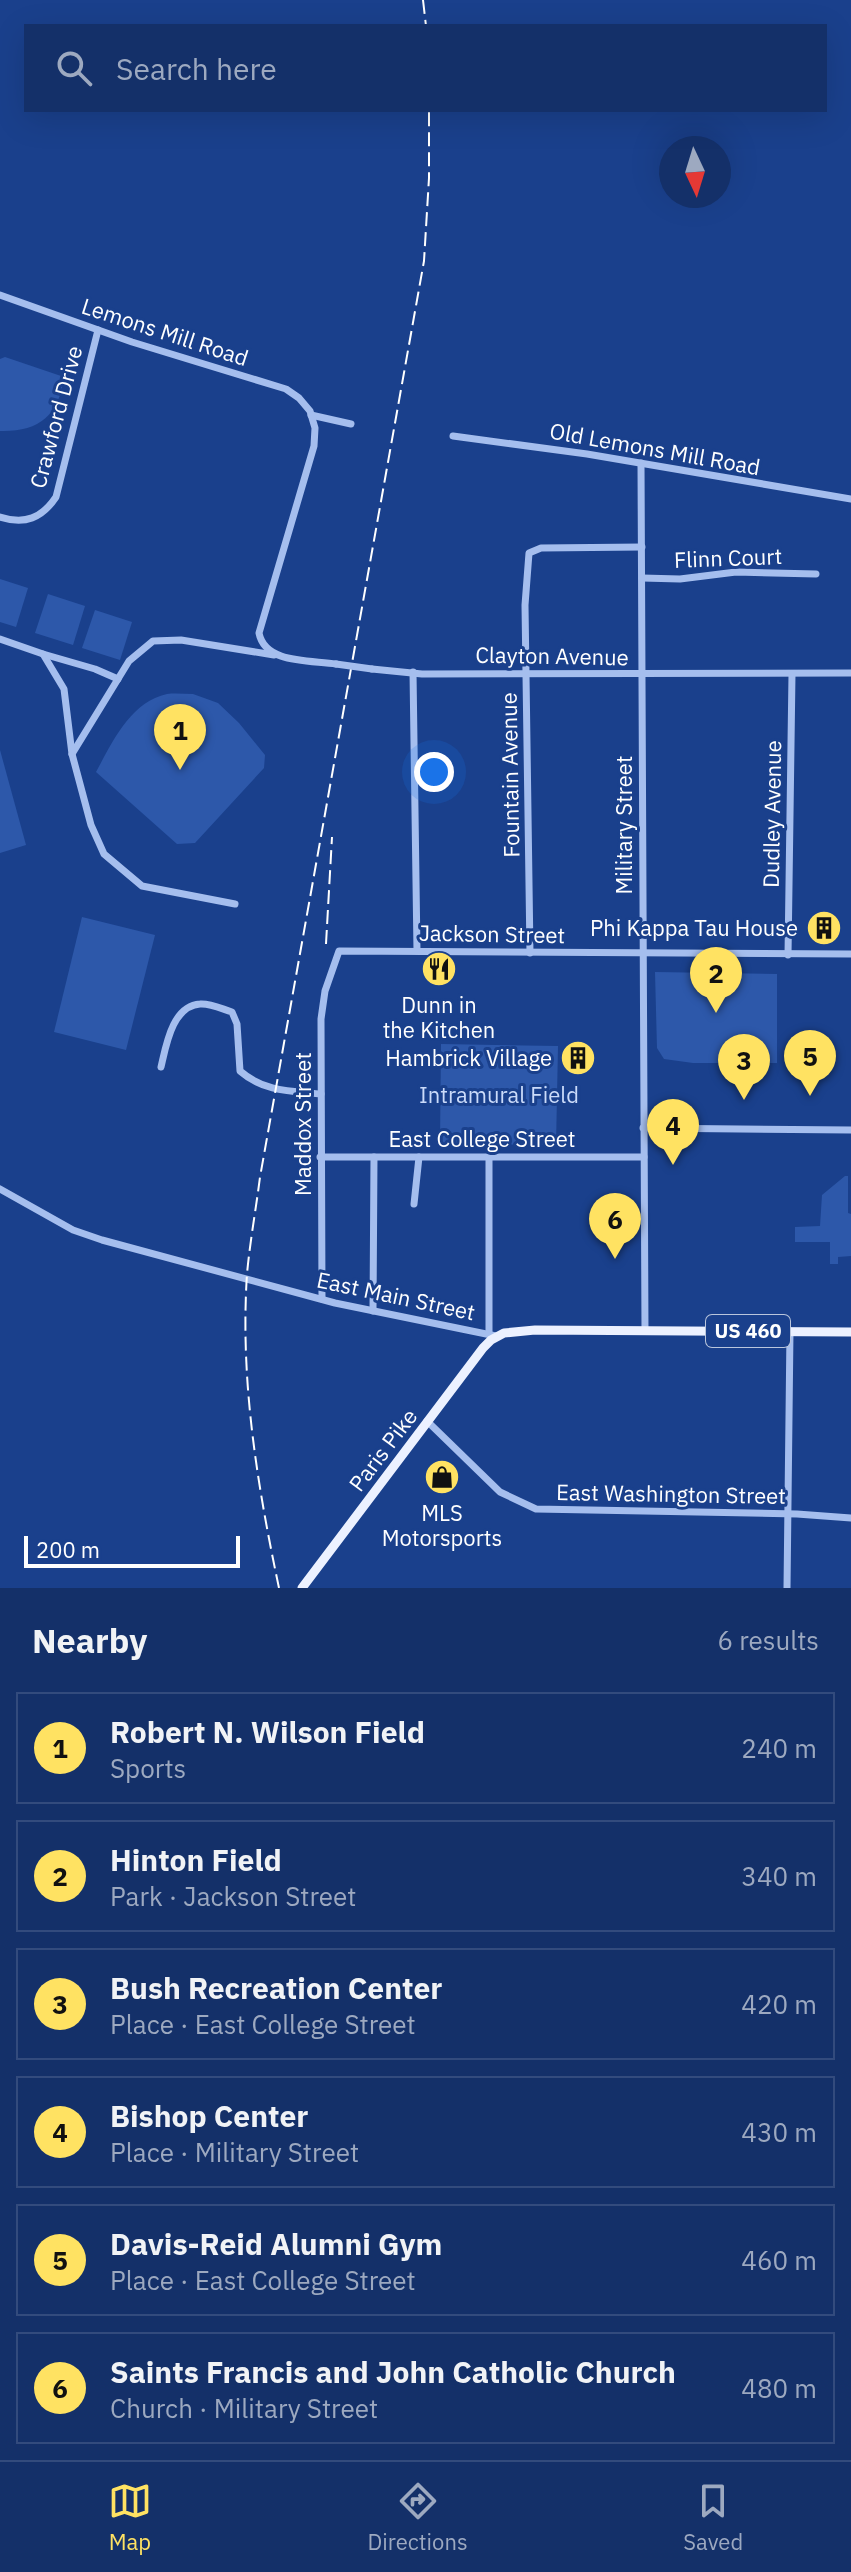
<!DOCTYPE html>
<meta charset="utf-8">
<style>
:root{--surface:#143069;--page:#213c71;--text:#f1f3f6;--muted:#9da9c0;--line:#334b7d;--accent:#ffe262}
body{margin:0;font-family:"IBM Plex Sans",sans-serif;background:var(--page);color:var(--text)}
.compass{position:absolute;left:659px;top:136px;width:72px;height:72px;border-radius:50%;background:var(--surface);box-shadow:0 8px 32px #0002;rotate:176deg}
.scale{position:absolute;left:24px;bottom:20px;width:216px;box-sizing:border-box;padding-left:8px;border:4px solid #fff;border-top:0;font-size:22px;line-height:28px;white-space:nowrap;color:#fff;-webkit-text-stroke:6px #1a408c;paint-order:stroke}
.you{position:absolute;left:434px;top:772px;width:28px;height:28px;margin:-20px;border:6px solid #fff;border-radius:50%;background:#1a73e8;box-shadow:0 0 0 12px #1a73e833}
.badge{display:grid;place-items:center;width:52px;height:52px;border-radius:50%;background:var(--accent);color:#111;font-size:26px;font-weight:700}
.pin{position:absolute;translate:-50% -66px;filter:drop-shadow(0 2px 4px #0008)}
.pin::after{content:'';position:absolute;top:42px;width:28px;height:24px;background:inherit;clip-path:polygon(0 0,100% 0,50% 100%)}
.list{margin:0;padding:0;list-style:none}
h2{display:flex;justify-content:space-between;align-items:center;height:104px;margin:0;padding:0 32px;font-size:34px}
h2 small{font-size:26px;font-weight:400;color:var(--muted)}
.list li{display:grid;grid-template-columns:52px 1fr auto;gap:24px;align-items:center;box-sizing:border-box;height:112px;margin:0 16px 16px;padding:0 16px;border:2px solid var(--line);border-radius:0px}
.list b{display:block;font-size:30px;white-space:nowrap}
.list p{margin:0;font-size:26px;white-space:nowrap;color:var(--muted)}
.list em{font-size:26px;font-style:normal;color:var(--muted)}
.icon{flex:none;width:44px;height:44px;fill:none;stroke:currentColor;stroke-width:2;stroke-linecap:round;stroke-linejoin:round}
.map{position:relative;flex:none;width:851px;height:1588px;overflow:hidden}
.search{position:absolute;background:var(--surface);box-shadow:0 8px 32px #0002;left:24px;right:24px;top:24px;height:88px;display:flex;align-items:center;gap:20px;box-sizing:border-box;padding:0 28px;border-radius:0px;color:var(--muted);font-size:30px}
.sheet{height:872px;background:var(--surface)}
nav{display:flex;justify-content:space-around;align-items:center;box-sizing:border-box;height:112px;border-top:2px solid var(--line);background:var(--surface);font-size:22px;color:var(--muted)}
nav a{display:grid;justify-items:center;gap:4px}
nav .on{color:var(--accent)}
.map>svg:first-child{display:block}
.green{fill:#2d58aa}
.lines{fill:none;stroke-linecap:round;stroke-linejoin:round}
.minor{stroke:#a5beee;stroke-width:7}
.major{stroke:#ecf1ff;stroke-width:9}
.rail{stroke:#fff;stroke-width:2;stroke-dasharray:14 6;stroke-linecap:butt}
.minor-bridge{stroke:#a5beee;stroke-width:7}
.labels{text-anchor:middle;stroke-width:6;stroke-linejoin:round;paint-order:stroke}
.shield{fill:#1a408c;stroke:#bac6dc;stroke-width:2}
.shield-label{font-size:20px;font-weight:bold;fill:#fff}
.street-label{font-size:22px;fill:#fff;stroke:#1a408c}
.poi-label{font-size:22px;fill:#fff;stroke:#1a408c;text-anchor:end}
.park-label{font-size:22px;fill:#cbdbfa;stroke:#1a408c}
</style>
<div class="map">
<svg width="851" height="1588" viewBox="0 0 851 1588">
<rect width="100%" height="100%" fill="#1a408c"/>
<g class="green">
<path d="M 5,357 L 64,377 C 59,416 38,432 0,431 L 0,359 Z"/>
<path d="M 0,579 L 28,588 L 16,627 L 0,622 Z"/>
<path d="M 48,594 L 85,606 L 73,645 L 35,633 Z"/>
<path d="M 95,610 L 132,622 L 120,660 L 82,648 Z"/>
<path d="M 193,694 L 218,703 L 239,723 L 265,755 L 264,768 L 195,843 L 177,844 L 96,772 C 112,743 130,702 167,694 C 175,693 184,694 193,694 Z"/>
<path d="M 0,750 L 26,845 L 0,853 Z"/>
<path d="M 82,917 L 155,935 L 126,1050 L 54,1032 Z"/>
<path d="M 655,972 L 777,974 L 777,1063 L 693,1063 L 664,1059 L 657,1048 Z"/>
<path d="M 441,1044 L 558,1046 L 556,1145 L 440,1144 Z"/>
<path d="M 845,1176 L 848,1176 L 848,1213 L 851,1214 L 851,1256 L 838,1257 L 838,1264 L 830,1264 L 830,1242 L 795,1242 L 795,1227 L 820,1226 L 822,1195 Z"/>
</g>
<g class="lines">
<g class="minor">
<path d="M 0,295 L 132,342 L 286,389 L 299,398 L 310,411 L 315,428 L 314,446 L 259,633 C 265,664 310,660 336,664"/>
<path d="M 311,415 L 351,424"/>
<path d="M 453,436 L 587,454 L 851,499"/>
<path d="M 641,463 L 645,1331"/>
<path d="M 0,517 C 25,525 42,518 56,497 L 98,330"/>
<path d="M 642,578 L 680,579 L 736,572 L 816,574"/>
<path d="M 0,639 L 43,654 L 64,689 L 72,754 L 91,825 L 104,854 L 142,886 L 235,904"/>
<path d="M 43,654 L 95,669 L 118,679"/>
<path d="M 372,669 L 422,674 L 851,673"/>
<path d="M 413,672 L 417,951"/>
<path d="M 72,754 L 129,661 L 153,641 L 181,640 L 274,655"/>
<path d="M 530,953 L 525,605 L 529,553 L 541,548 L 642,547"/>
<path d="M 788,955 L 792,674"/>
<path d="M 161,1067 C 166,1046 172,1006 200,1004 C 210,1003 222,1009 232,1012 L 237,1024 L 240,1071 C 264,1092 291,1091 321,1094"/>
<path d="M 643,1128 L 851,1130"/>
<path d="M 320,1157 L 644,1157"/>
<path d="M 489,1157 L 489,1334"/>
<path d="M 0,1189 L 73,1230 L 102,1240 L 335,1303 L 496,1336"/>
<path d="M 414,1204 L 419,1157"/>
<path d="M 322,1299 L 321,1019 L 325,991 L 339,951 L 851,954"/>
<path d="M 373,1311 L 374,1157"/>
<path d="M 427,1421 L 500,1492 L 536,1509 L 797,1514 L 851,1518"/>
<path d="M 787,1588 L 790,1331"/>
</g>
<path class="major" d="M 302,1588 L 483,1348 L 491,1340 L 504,1333 L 535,1330 L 851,1332"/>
<g class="rail">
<path d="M 423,0 L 426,26"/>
<path d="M 326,944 L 332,837"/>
<path d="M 279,1588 C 257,1484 240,1380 247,1274 C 250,1241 256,1209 260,1177 L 424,261 L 429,178 L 429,110"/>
</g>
<path class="minor-bridge" d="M 336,664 L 372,669"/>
</g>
<defs>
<g id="building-disc" transform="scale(1.8)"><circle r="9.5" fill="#ffe262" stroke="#1a408c"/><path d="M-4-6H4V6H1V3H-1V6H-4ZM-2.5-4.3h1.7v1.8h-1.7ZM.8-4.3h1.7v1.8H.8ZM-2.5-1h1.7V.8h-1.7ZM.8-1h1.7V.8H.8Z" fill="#111"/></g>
<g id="restaurant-disc" transform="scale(1.8)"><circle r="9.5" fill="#ffe262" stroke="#1a408c"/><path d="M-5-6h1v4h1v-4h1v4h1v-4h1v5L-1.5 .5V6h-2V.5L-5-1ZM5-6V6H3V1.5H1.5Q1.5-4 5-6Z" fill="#111"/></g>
<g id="shop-disc" transform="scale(1.8)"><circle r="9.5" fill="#ffe262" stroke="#1a408c"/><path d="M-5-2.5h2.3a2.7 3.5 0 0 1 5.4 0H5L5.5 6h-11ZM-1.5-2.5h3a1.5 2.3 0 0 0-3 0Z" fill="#111"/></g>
</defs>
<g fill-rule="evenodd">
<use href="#building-disc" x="824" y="928"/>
<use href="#restaurant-disc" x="439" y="969"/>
<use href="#building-disc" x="578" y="1058"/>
<use href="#shop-disc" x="442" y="1477"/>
</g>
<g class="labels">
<rect class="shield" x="706" y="1315" width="84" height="32" rx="6"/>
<g class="shield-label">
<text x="748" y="1338">US 460</text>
</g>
<g class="street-label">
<text transform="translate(165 332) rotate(18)" y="8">Lemons Mill Road</text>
<text transform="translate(56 417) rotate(-75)" y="8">Crawford Drive</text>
<text transform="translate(655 449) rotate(10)" y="8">Old Lemons Mill Road</text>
<text transform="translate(728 558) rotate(-2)" y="8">Flinn Court</text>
<text transform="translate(552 656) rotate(1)" y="8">Clayton Avenue</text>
<text transform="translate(510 775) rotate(-91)" y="8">Fountain Avenue</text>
<text transform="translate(772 814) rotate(-89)" y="8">Dudley Avenue</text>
<text transform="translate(624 825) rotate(-90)" y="8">Military Street</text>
<text transform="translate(492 934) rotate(1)" y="8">Jackson Street</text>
<text transform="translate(303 1124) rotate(-90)" y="8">Maddox Street</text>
<text x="482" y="1147">East College Street</text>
<text transform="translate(396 1296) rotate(12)" y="8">East Main Street</text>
<text transform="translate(383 1450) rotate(-53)" y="8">Paris Pike</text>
<text transform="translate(671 1494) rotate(1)" y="8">East Washington Street</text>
</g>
<g class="poi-label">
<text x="798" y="936">Phi Kappa Tau House</text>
<text x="439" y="1013" text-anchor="middle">Dunn in<tspan x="439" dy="25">the Kitchen</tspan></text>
<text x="552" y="1066">Hambrick Village</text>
<text x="442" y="1521" text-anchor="middle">MLS<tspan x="442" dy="25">Motorsports</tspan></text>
</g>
<g class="park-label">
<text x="499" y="1103">Intramural Field</text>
</g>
</g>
</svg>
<svg class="compass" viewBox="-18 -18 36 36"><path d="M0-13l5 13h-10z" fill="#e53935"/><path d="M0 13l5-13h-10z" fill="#9da9c0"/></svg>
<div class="scale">200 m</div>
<div class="you"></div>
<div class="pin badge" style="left:180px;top:770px">1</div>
<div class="pin badge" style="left:716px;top:1013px">2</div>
<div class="pin badge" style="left:744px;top:1100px">3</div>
<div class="pin badge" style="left:673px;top:1165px">4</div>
<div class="pin badge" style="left:810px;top:1096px">5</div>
<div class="pin badge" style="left:615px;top:1259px">6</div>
<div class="search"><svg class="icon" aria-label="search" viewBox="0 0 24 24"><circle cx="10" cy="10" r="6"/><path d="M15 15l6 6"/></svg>Search here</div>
</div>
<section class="sheet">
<h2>Nearby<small>6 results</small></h2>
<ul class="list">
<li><span class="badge">1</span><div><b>Robert N. Wilson Field</b><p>Sports</p></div><em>240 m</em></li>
<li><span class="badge">2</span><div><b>Hinton Field</b><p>Park · Jackson Street</p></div><em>340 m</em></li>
<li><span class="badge">3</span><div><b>Bush Recreation Center</b><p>Place · East College Street</p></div><em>420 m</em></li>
<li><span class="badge">4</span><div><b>Bishop Center</b><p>Place · Military Street</p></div><em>430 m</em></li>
<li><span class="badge">5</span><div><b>Davis-Reid Alumni Gym</b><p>Place · East College Street</p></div><em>460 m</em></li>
<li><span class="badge">6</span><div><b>Saints Francis and John Catholic Church</b><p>Church · Military Street</p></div><em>480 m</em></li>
</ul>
</section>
<nav>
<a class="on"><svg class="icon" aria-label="map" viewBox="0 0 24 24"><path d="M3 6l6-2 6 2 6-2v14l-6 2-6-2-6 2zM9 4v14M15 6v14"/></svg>Map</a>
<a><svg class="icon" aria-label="directions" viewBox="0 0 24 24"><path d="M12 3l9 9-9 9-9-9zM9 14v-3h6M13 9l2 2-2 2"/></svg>Directions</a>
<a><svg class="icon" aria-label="saved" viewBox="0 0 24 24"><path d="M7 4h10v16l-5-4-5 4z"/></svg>Saved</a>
</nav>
